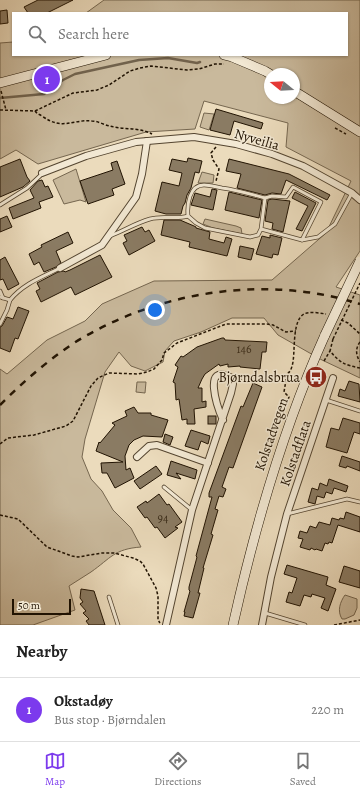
<!DOCTYPE html>
<meta charset="utf-8">
<style>
:root{--surface:#fff;--page:#f6f6f6;--text:#222;--muted:#767676;--line:#e0e0e0;--accent:#7c3aed}
body{margin:0;font-family:Alegreya,serif;background:var(--page);color:var(--text)}
.compass{position:absolute;left:264px;top:68px;width:36px;height:36px;border-radius:50%;background:var(--surface);box-shadow:0 1px 3px #0004;rotate:288deg}
.scale{position:absolute;left:12px;bottom:10px;width:59px;box-sizing:border-box;padding-left:4px;border:2px solid #211302;border-top:0;font-size:11px;line-height:14px;white-space:nowrap;color:#211302;-webkit-text-stroke:3px #f2e8d3;paint-order:stroke}
.you{position:absolute;left:155px;top:310px;width:14px;height:14px;margin:-10px;border:3px solid #fff;border-radius:50%;background:#1a73e8;box-shadow:0 0 0 6px #1a73e833}
.badge{display:grid;place-items:center;width:26px;height:26px;border-radius:50%;background:var(--accent);color:#fff;font-size:13px;font-weight:700}
.pin{position:absolute;translate:-50% -50%;border:2px solid #fff;box-shadow:0 1px 4px #0006}
.list{margin:0;padding:0;list-style:none}
h2{display:flex;justify-content:space-between;align-items:center;height:52px;margin:0;padding:0 16px;font-size:17px}
h2 small{font-size:13px;font-weight:400;color:var(--muted)}
.list li{display:grid;grid-template-columns:26px 1fr auto;gap:12px;align-items:center;box-sizing:border-box;height:64px;padding:0 16px;border-top:1px solid var(--line)}
.list b{display:block;font-size:15px;white-space:nowrap}
.list p{margin:0;font-size:13px;white-space:nowrap;color:var(--muted)}
.list em{font-size:13px;font-style:normal;color:var(--muted)}
.icon{flex:none;width:22px;height:22px;fill:none;stroke:currentColor;stroke-width:2;stroke-linecap:round;stroke-linejoin:round}
.map{position:relative;flex:none;width:360px;height:625px;overflow:hidden}
.search{position:absolute;background:var(--surface);box-shadow:0 1px 3px #0004;left:12px;right:12px;top:12px;height:44px;display:flex;align-items:center;gap:10px;box-sizing:border-box;padding:0 14px;border-radius:0px;color:var(--muted);font-size:15px}
.sheet{height:116px;background:var(--surface)}
nav{display:flex;justify-content:space-around;align-items:center;box-sizing:border-box;height:56px;border-top:1px solid var(--line);background:var(--surface);font-size:11px;color:var(--muted)}
nav a{display:grid;justify-items:center;gap:2px}
nav .on{color:var(--accent)}
.map>svg:first-child{display:block}
.green{fill:#c9b99c;stroke:#75664f;fill-rule:evenodd}
.lines{fill:none;stroke-linecap:round;stroke-linejoin:round}
.stream{stroke:#71624c;stroke-width:2.5}
.building{fill:#8a7b63;stroke:#211302}
.lane-casing{stroke:#544530;stroke-width:4.5}
.street-casing{stroke:#544530;stroke-width:8}
.secondary-casing{stroke:#211302;stroke-width:10}
.path{stroke:#211302;stroke-width:1.5;stroke-dasharray:3 2;stroke-linecap:butt}
.lane{stroke:#f2e8d3;stroke-width:3}
.street{stroke:#f2e8d3;stroke-width:6}
.secondary{stroke:#f2e8d3;stroke-width:9}
.rail{stroke:#211302;stroke-width:2.5;stroke-dasharray:7 7;stroke-linecap:butt}
.secondary-bridge-casing{stroke:#211302;stroke-width:10;stroke-linecap:butt}
.path-bridge{stroke:#211302;stroke-width:1.5;stroke-dasharray:3 2;stroke-linecap:butt}
.secondary-bridge{stroke:#f2e8d3;stroke-width:9}
.labels{text-anchor:middle;stroke-width:3;stroke-linejoin:round;paint-order:stroke}
.number-label{font-size:12px;fill:#3b2d1a}
.street-label{font-size:14px;fill:#211302;stroke:#f2e8d3}
.poi-label{font-size:14px;fill:#211302;stroke:#f2e8d3;text-anchor:end}
</style>
<div class="map">
<svg width="360" height="625" viewBox="0 0 360 625">
<rect width="100%" height="100%" fill="#ebdbbc"/>
<filter id="stains"><feTurbulence type="fractalNoise" baseFrequency=".005" numOctaves="4"/><feColorMatrix values="0 0 0 0 .2 0 0 0 0 .09 0 0 0 0 .02 0 0 0 .5 -.17"/></filter>
<radialGradient id="worn" r=".72"><stop offset=".6" stop-color="#630" stop-opacity="0"/><stop offset="1" stop-color="#630" stop-opacity=".3"/></radialGradient>
<g class="green">
<path d="M 104,0 L 360,0 L 360,251 L 336,287 L 360,295 L 360,378 L 322,360 L 278,335 L 264,318 L 232,318 L 201,332 L 174,341 L 165,351 L 163,362 L 145,371 L 131,366 L 119,352 L 105,372 L 85,439 L 82,457 L 91,479 L 102,491 L 113,510 L 131,528 L 141,547 C 114,549 111,558 91,572 C 84,577 76,581 69,586 L 75,610 L 33,625 L 0,625 L 0,369 L 7,374 L 47,340 L 85,321 L 102,304 L 154,281 L 272,280 L 326,233 L 351,181 L 286,147 L 288,123 L 204,101 L 195,129 L 146,132 L 38,164 L 16,150 L 0,159 L 0,43 L 13,42 L 13,55 L 347,55 L 347,13 L 86,13 ZM 270,74 L 294,74 L 294,98 L 270,98 Z"/>
<path d="M 204,113 L 214,114 L 209,130 L 200,127 Z"/>
<path d="M 76,169 L 86,202 L 80,200 L 64,204 L 53,180 Z"/>
<path d="M 202,172 L 214,175 L 213,183 L 198,183 Z"/>
<path d="M 205,219 L 236,226 L 241,228 L 242,234 L 213,228 L 203,224 Z"/>
<path d="M 137,382 L 146,382 L 145,393 L 136,392 Z"/>
<path d="M 345,595 L 357,599 L 357,608 L 354,615 L 345,619 L 342,619 C 337,611 340,602 345,595 Z"/>
</g>
<g class="lines">
<path class="stream" d="M 0,98 L 44,94 L 63,80 L 75,74 L 139,60 L 168,58 L 197,63 L 200,62"/>
</g>
<g class="building">
<path d="M 38,0 L 73,0 L 47,13 L 28,13 L 24,7 Z"/>
<path d="M 7,10 L 8,23 L 0,24 L 0,11 Z"/>
<path d="M 216,109 L 263,123 L 261,129 L 234,121 L 230,135 L 210,130 Z"/>
<path d="M 188,158 L 202,161 L 199,173 L 195,172 L 191,188 L 187,195 L 185,203 L 183,206 L 181,214 L 166,214 L 155,211 L 162,182 L 179,186 L 182,173 L 169,170 L 172,159 L 187,162 Z"/>
<path d="M 20,159 L 27,177 L 30,181 L 23,187 L 0,197 L 0,167 Z"/>
<path d="M 229,159 L 289,174 L 330,195 L 327,200 L 286,180 L 281,194 L 272,193 L 265,195 L 237,188 L 241,174 L 226,171 Z"/>
<path d="M 117,161 L 125,184 L 112,189 L 114,195 L 88,204 L 80,181 L 113,170 L 111,163 Z"/>
<path d="M 42,180 L 45,187 L 48,186 L 53,197 L 39,202 L 41,208 L 13,219 L 9,208 L 34,198 L 30,190 L 38,181 Z"/>
<path d="M 212,189 L 217,190 L 213,210 L 191,205 L 195,193 L 210,197 Z"/>
<path d="M 229,192 L 262,200 L 259,218 L 225,210 Z"/>
<path d="M 295,192 L 316,203 L 302,231 L 296,229 L 308,206 L 292,198 Z"/>
<path d="M 272,199 L 290,201 L 283,232 L 272,229 L 273,223 L 265,221 L 268,200 Z"/>
<path d="M 7,216 L 12,227 L 0,232 L 0,219 Z"/>
<path d="M 164,220 L 180,220 L 194,226 L 196,227 L 196,228 L 210,232 L 209,239 L 224,243 L 226,237 L 232,239 L 227,256 L 189,247 L 190,242 L 161,235 Z"/>
<path d="M 142,227 L 145,232 L 149,230 L 155,241 L 129,255 L 123,243 L 127,241 L 124,235 Z"/>
<path d="M 68,232 L 73,243 L 56,251 L 61,263 L 56,267 L 44,272 L 39,262 L 34,265 L 29,254 L 42,247 L 41,245 Z"/>
<path d="M 270,235 L 282,238 L 278,255 L 273,254 L 272,258 L 256,254 L 262,236 L 270,238 Z"/>
<path d="M 240,246 L 254,249 L 251,260 L 238,257 Z"/>
<path d="M 100,255 L 112,277 L 75,295 L 71,287 L 41,302 L 36,291 L 40,289 L 37,283 L 58,272 L 64,271 L 65,272 L 70,270 Z"/>
<path d="M 5,257 L 19,284 L 8,290 L 3,279 L 0,280 L 0,260 Z"/>
<path d="M 18,307 L 29,311 L 18,339 L 15,338 L 10,352 L 0,348 L 0,327 L 2,326 L 7,317 L 13,319 Z"/>
<path d="M 222,338 L 224,338 L 225,340 L 267,342 L 266,352 L 262,352 L 260,369 L 240,367 L 240,366 L 228,367 L 228,364 L 220,366 L 219,364 L 205,374 L 202,379 L 198,388 L 202,388 L 202,402 L 206,401 L 206,407 L 194,409 L 195,424 L 187,424 L 187,419 L 182,420 L 179,399 L 176,400 L 175,383 L 173,382 L 178,367 L 175,365 L 181,356 L 183,357 L 197,347 Z"/>
<path d="M 349,381 L 359,384 L 360,402 L 338,396 L 340,389 L 345,391 Z"/>
<path d="M 253,383 L 262,387 L 233,468 L 229,467 L 222,487 L 226,489 L 223,497 L 219,496 L 215,509 L 218,510 L 211,534 L 213,535 L 203,568 L 204,568 L 198,593 L 200,593 L 193,618 L 184,616 L 185,612 L 184,612 L 190,591 L 189,590 L 189,587 L 197,557 L 196,556 L 212,497 L 209,497 L 209,493 L 241,406 L 243,407 Z"/>
<path d="M 134,407 L 138,413 L 151,413 L 151,415 L 168,420 L 162,437 L 143,436 L 134,440 L 129,445 L 125,456 L 126,470 L 130,468 L 134,478 L 115,488 L 107,473 L 102,473 L 101,463 L 123,462 L 96,451 L 99,442 L 100,443 L 115,425 L 112,423 L 127,416 L 125,411 Z"/>
<rect x="208" y="416" width="8" height="8"/>
<path d="M 343,418 L 360,423 L 360,434 L 354,432 L 347,453 L 326,447 L 331,428 L 339,430 Z"/>
<path d="M 191,430 L 210,436 L 208,444 L 201,441 L 198,450 L 185,446 Z"/>
<path d="M 165,434 L 173,437 L 170,445 L 163,442 Z"/>
<path d="M 342,456 L 360,462 L 360,471 L 347,466 L 346,468 L 339,466 Z"/>
<path d="M 171,461 L 197,470 L 195,479 L 176,473 L 181,479 L 167,475 Z"/>
<path d="M 156,466 L 162,474 L 140,489 L 134,481 Z"/>
<path d="M 329,479 L 348,486 L 346,492 L 334,488 L 332,494 L 326,492 L 324,498 L 317,496 L 315,504 L 308,502 L 312,488 L 318,490 L 320,483 L 327,486 Z"/>
<path d="M 159,494 L 167,505 L 169,504 L 182,522 L 175,527 L 178,528 L 165,538 L 157,527 L 155,528 L 147,517 L 145,518 L 137,507 L 146,501 L 147,503 Z"/>
<path d="M 346,512 L 360,517 L 360,532 L 338,525 L 332,543 L 329,542 L 328,544 L 325,543 L 322,551 L 316,549 L 315,550 L 311,548 L 310,550 L 300,547 L 303,539 L 298,538 L 300,531 L 307,533 L 310,526 L 316,528 L 319,522 L 330,525 L 332,518 L 339,520 L 340,518 L 344,519 Z"/>
<path d="M 287,565 L 328,577 L 326,585 L 336,589 L 328,611 L 321,608 L 325,598 L 312,594 L 311,597 L 304,595 L 300,606 L 286,602 L 289,592 L 292,593 L 297,578 L 284,574 Z"/>
<path d="M 344,566 L 360,571 L 360,588 L 339,582 Z"/>
<path d="M 81,589 L 94,591 L 105,625 L 89,625 L 86,621 L 89,619 L 83,613 L 86,611 L 80,604 L 83,602 L 80,598 Z"/>
</g>
<g class="lines">
<g class="lane-casing">
<g id="lane">
<path d="M 265,198 L 272,196 L 286,197 L 293,187 L 321,202 L 302,240"/>
<path d="M 0,205 L 27,188 L 42,174"/>
<path d="M 261,229 L 265,198 C 250,194 237,190 222,188 C 216,187 210,185 204,185 C 189,185 187,205 188,216 L 196,223 L 205,228 L 250,237 L 258,235 L 261,229 L 302,240 L 318,237 L 335,224 L 352,193"/>
<path d="M 110,236 C 123,231 136,223 150,219 C 163,215 175,220 188,216"/>
<path d="M 0,291 L 3,298"/>
<path d="M 0,297 L 10,300 C 23,284 42,277 60,268"/>
<path d="M 0,324 L 7,310 L 10,300"/>
<path d="M 326,400 L 360,411"/>
<path d="M 164,487 L 192,510"/>
<path d="M 287,514 L 347,499 L 360,502"/>
<path d="M 109,597 L 118,625"/>
<path d="M 265,613 L 305,625"/>
</g>
</g>
<g class="street-casing">
<g id="street">
<path d="M 42,173 L 86,156 L 136,142 L 194,137 L 236,144 L 272,154 L 303,166 L 352,193 L 360,200"/>
<path d="M 60,268 L 102,245 L 136,197 L 142,174 L 147,141"/>
<path d="M 137,457 L 149,446 L 157,445 L 208,463"/>
<path d="M 166,625 L 192,510 L 231,393 L 233,384 L 232,378 C 201,361 218,409 223,420"/>
<path d="M 262,625 L 271,577 L 287,514 L 333,378"/>
</g>
</g>
<g class="secondary-casing">
<g id="secondary">
<path d="M 224,55 L 232,57 L 265,71 L 270,74"/>
<path d="M 0,83 L 106,55"/>
<path d="M 294,91 L 360,132"/>
<path d="M 233,625 C 255,526 283,428 325,335"/>
</g>
</g>
<g class="path">
<path d="M 1,91 L 6,110"/>
<path d="M 0,110 L 35,111 L 73,93 L 97,90 L 109,85 L 130,71 L 140,68 L 151,66 L 187,70 L 199,69 L 215,64 L 224,64"/>
<path d="M 35,111 C 37,114 39,114 42,116 C 63,131 72,119 92,121 C 98,121 104,125 110,126 C 124,130 139,127 152,134"/>
<path d="M 335,128 L 346,134"/>
<path d="M 216,147 L 211,153 L 213,160 L 219,169 L 216,181"/>
<path d="M 341,320 L 348,323 L 360,334"/>
<path d="M 333,339 L 330,351 C 340,363 345,365 360,368"/>
<path d="M 360,342 C 355,349 356,355 360,362"/>
<path d="M 324,361 L 330,351"/>
<path d="M 239,380 L 241,379 L 284,376 C 288,374 291,371 292,366 C 296,355 291,321 304,314 C 310,311 319,313 326,314"/>
<path d="M 279,423 L 289,397 L 284,392 L 286,380 L 284,376"/>
<path d="M 0,444 L 8,438 L 34,435 L 66,426 L 73,421 L 91,386 L 98,378 L 109,373 L 138,374 L 147,372 L 154,369 L 162,360 L 164,353 L 177,343 L 226,324 L 267,324 L 273,325 L 286,332 L 296,331"/>
<path d="M 0,515 L 18,519 L 47,547 L 72,556 L 78,557 L 102,553 L 114,553 L 133,558 L 140,561 L 143,564 L 156,588 L 158,596 L 158,620 L 160,623"/>
<path d="M 334,625 L 360,620"/>
</g>
<use href="#lane" class="lane"/>
<use href="#street" class="street"/>
<use href="#secondary" class="secondary"/>
<path class="rail" d="M 0,405 C 23,382 47,361 74,343 C 157,291 266,274 360,304"/>
<g class="secondary-bridge-casing">
<path id="secondary-bridge" d="M 325,335 L 360,261"/>
</g>
<path class="path-bridge" d="M 333,339 L 360,283"/>
<use href="#secondary-bridge" class="secondary-bridge"/>
</g>
<defs>
<g id="bus-disc" transform="scale(1.15)"><circle r="9.5" fill="#8f2418" stroke="#f2e8d3"/><path d="M-5-6H5V4H4V6H2V4H-2V6H-4V4H-5ZM-3.5-4V0h7V-4ZM-3.5 1.2v1.5H-2V1.2ZM2 1.2v1.5H3.5V1.2Z" fill="#fff"/></g>
</defs>
<g fill-rule="evenodd">
<use href="#bus-disc" x="316" y="377"/>
</g>
<g class="labels">
<g class="number-label">
<text x="244" y="353">146</text>
<text x="163" y="522">94</text>
</g>
<g class="street-label">
<text transform="translate(257 139) rotate(16)" y="5">Nyveilia</text>
<text transform="translate(271 434) rotate(-71)" y="5">Kolstadvegen</text>
<text transform="translate(295 453) rotate(-71)" y="5">Kolstadflata</text>
</g>
<g class="poi-label">
<text x="300" y="382">Bjørndalsbrua</text>
</g>
</g>
<rect width="100%" height="100%" filter="url(#stains)"/>
<rect width="100%" height="100%" fill="url(#worn)"/>
</svg>
<svg class="compass" viewBox="-18 -18 36 36"><path d="M0-13l5 13h-10z" fill="#e53935"/><path d="M0 13l5-13h-10z" fill="#767676"/></svg>
<div class="scale">50 m</div>
<div class="you"></div>
<div class="pin badge" style="left:47px;top:79px">1</div>
<div class="search"><svg class="icon" aria-label="search" viewBox="0 0 24 24"><circle cx="10" cy="10" r="6"/><path d="M15 15l6 6"/></svg>Search here</div>
</div>
<section class="sheet">
<h2>Nearby<small></small></h2>
<ul class="list">
<li><span class="badge">1</span><div><b>Okstadøy</b><p>Bus stop · Bjørndalen</p></div><em>220 m</em></li>
</ul>
</section>
<nav>
<a class="on"><svg class="icon" aria-label="map" viewBox="0 0 24 24"><path d="M3 6l6-2 6 2 6-2v14l-6 2-6-2-6 2zM9 4v14M15 6v14"/></svg>Map</a>
<a><svg class="icon" aria-label="directions" viewBox="0 0 24 24"><path d="M12 3l9 9-9 9-9-9zM9 14v-3h6M13 9l2 2-2 2"/></svg>Directions</a>
<a><svg class="icon" aria-label="saved" viewBox="0 0 24 24"><path d="M7 4h10v16l-5-4-5 4z"/></svg>Saved</a>
</nav>
